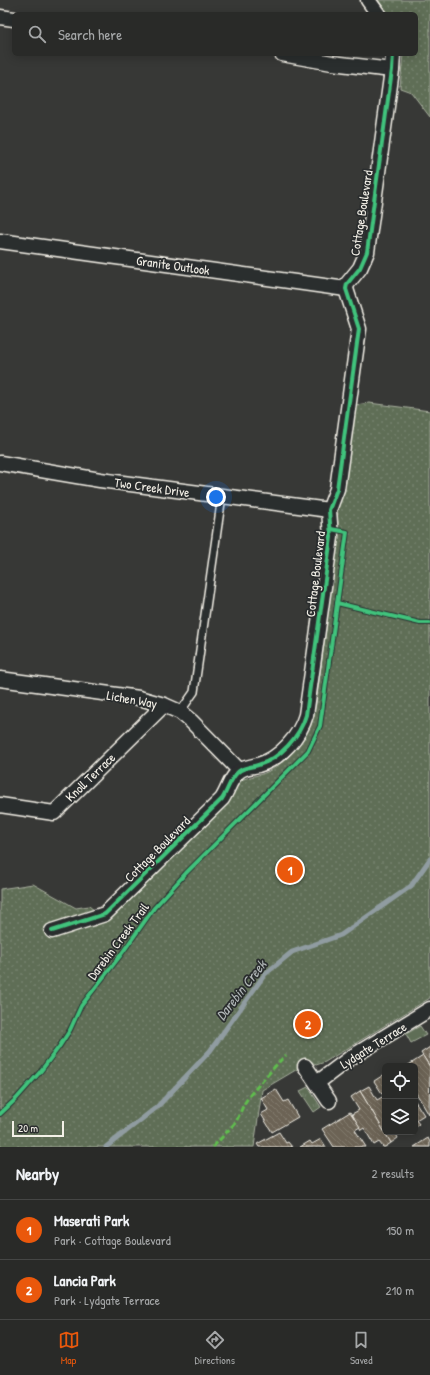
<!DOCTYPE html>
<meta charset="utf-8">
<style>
:root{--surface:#292a28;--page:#353634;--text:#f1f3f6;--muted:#a5a7a8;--line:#454645;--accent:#ea580c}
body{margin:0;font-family:"Patrick Hand",sans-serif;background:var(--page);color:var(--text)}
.controls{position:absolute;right:12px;bottom:12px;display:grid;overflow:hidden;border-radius:6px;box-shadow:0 2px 10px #0003}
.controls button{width:36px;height:36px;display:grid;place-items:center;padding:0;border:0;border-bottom:1px solid var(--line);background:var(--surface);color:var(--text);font:20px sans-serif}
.scale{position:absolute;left:12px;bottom:10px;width:52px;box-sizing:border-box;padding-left:4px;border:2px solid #f4f1e8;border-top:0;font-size:11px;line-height:14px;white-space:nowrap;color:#f4f1e8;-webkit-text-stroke:3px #2a2d2e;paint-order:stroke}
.you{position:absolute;left:216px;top:497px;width:14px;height:14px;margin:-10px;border:3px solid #fff;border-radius:50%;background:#1a73e8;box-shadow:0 0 0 6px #1a73e833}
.badge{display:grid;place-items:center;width:26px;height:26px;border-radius:50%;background:var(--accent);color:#fff;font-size:13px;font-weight:700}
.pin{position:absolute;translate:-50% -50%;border:2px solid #fff;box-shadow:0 1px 4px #0006}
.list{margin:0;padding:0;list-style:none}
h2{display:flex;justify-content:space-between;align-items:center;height:52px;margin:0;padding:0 16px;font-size:17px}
h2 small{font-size:13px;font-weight:400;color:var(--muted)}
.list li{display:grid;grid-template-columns:26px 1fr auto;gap:12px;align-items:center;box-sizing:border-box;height:60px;padding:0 16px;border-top:1px solid var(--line)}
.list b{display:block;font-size:15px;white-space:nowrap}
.list p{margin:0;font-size:13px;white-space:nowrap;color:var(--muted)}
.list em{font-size:13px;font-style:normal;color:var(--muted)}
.icon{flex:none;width:22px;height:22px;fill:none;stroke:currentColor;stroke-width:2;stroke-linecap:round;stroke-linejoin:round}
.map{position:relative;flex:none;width:430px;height:1147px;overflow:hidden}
.search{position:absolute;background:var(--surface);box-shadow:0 2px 10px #0003;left:12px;right:12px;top:12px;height:44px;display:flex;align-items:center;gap:10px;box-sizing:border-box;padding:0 14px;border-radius:6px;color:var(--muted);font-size:15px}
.sheet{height:172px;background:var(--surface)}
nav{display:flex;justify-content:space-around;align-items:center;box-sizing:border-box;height:56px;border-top:1px solid var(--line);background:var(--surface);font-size:11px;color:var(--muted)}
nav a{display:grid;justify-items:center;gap:2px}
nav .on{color:var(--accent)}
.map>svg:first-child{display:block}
.grass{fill:url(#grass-tufts);stroke:#a9b09f}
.park{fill:url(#park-dots);stroke:#a9b09f}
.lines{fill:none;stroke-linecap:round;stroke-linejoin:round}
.stream{stroke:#909ca1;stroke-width:5}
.building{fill:url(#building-back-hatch);stroke:#f4f1e8}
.service-casing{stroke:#f4f1e8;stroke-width:10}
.minor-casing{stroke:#f4f1e8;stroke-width:17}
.service{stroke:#2a2d2e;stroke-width:7}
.minor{stroke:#2a2d2e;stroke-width:14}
.quiet{stroke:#5fbe4e;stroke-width:3;stroke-dasharray:6 3;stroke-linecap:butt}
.cycleway-casing{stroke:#2a2d2e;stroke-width:6}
.cycleway{stroke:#40c37c;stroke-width:4}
.labels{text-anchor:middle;stroke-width:3.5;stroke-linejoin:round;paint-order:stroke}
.street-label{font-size:13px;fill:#f4f1e8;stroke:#2a2d2e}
.water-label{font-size:14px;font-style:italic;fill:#b2b8b9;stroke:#2a2d2e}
</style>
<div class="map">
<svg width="430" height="1147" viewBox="0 0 430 1147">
<defs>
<pattern id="grass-tufts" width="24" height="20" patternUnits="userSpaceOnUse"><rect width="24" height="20" fill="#5e6e56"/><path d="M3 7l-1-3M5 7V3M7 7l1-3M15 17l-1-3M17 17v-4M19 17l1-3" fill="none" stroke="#76836e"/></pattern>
<pattern id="park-dots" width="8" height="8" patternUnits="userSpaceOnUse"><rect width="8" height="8" fill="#5e6e56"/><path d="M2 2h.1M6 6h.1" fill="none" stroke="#76836e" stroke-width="1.8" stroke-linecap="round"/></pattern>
<pattern id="building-back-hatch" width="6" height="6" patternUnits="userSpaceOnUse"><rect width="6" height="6" fill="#6c6354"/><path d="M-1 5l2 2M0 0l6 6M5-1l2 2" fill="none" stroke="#827a6d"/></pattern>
</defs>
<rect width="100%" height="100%" fill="#373836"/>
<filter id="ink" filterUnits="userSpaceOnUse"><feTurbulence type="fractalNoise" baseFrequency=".025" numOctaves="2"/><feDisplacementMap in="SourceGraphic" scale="8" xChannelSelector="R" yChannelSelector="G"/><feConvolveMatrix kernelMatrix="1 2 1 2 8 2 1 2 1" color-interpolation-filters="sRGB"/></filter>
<g filter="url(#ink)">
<g class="grass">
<path d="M 420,1026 L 426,1035 L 411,1043 L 406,1034 Z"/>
<path d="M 308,1087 L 321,1107 L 314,1112 L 300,1091 Z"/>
</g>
<g class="park">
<path d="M 378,0 L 430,0 L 430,117 L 411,92 L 400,88 L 403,54 L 416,54 L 416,14 L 389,14 Z"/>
<path d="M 369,403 L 430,411 L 430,998 L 325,1062 L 316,1065 L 311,1061 L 262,1090 L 254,1147 L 0,1147 L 0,889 L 33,884 L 76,908 L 89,906 L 107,921 L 227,801 C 231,795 234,787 238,782 C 244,777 259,776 267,772 C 285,763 303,744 311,725 C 313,719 314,711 316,704 L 338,536 L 335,512 L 337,506 L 344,492 L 356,405 Z"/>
</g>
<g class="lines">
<path class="stream" d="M 106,1147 L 157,1107 L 210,1051 L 265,974 L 292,952 L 341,935 L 411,886 L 430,859"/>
</g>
<g class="building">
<path d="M 430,1047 L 430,1067 L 421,1053 Z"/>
<path d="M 423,1056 L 430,1067 L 429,1115 L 415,1091 L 415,1066 L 407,1066 Z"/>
<path d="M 385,1074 L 385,1098 L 374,1081 Z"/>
<path d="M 369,1086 L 377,1100 L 384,1096 L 385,1098 L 385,1132 L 395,1132 L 398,1138 L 391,1143 L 360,1091 Z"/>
<path d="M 276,1089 L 284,1102 L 288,1100 L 298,1117 L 272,1132 L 261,1114 L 268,1110 L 261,1098 Z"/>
<path d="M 360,1091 L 391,1143 L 385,1147 L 383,1147 L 379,1142 L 374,1145 L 364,1128 L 361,1130 L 352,1114 L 359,1110 L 351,1097 Z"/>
<path d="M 415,1101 L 424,1115 L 416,1120 L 419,1124 L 415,1127 Z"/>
<path d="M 350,1112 L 360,1127 L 355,1130 L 366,1147 L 334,1147 L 322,1129 Z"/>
<path d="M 279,1132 L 286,1143 L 288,1142 L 292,1147 L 259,1147 L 257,1144 Z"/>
<path d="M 428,1138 L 430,1142 L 430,1147 L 414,1147 Z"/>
<path d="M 321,1139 L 326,1147 L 300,1147 L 310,1141 L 312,1144 Z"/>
</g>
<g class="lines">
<g class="service-casing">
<path id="service" d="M 180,712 L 194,692 L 222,496"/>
</g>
<g class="minor-casing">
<g id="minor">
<path d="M 368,0 L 378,14"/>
<path d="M 0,17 L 14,19"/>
<path d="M 282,54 L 332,63 L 392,70"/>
<path d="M 0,241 L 346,289"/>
<path d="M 0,463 L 100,480 L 329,510"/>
<path d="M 0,679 L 139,698 L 164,705 L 180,712 L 191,721 L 239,770"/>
<path d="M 0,805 L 54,813 L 164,705"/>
<path d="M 52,931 L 105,914 L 222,799 C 228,790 230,779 238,772 C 243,767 252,767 258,765 C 280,759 300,736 306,715 L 331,537 L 329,510 L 337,489 L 359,329 L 346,289 L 347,284 L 360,268 L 367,252 L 392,70 L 393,54"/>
<path d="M 305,1066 L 329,1101"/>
<path d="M 317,1083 L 350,1058 L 430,1009"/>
</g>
</g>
<use href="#service" class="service"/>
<use href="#minor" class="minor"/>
<path class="quiet" d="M 213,1147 L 236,1122 L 244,1104 L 250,1095 L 278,1063 L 286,1055"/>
<g class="cycleway-casing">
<g id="cycleway">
<path d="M 337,603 L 420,623 L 430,623"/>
<path d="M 52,931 L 105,914 L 222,799 C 228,790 230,779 238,772 C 243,767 252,767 258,765 C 280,759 300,736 306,715 L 331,537 L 329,510 L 337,489 L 359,329 L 346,289 L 347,284 L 360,268 L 367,252 L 392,70 L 393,54"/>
<path d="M 0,1114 L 16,1099 L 40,1072 L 59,1047 L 70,1030 L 81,1006 L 120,956 L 154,908 L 186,873 L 308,751 L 320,726 L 347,532 L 331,529"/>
</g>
</g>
<use href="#cycleway" class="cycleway"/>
</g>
</g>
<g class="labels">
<g class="street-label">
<text transform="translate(361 213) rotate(-81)" y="5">Cottage Boulevard</text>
<text transform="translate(173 265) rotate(8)" y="5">Granite Outlook</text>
<text transform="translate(152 487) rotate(8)" y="5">Two Creek Drive</text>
<text transform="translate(315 574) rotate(-83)" y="5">Cottage Boulevard</text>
<text transform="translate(132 699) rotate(10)" y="5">Lichen Way</text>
<text transform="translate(90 777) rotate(-44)" y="5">Knoll Terrace</text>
<text transform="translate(157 849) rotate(-45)" y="5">Cottage Boulevard</text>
<text transform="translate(118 941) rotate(-53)" y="5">Darebin Creek Trail</text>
<text transform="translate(373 1045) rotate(-32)" y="5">Lydgate Terrace</text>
</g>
<g class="water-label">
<text transform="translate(241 990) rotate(-52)" y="5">Darebin Creek</text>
</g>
</g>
</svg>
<div class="controls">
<button><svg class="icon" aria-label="locate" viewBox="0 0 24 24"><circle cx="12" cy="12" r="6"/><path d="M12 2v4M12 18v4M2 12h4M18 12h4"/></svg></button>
<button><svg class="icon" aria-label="layers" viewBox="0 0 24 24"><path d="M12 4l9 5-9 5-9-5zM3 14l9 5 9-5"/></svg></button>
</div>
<div class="scale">20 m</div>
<div class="you"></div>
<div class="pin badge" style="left:290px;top:870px">1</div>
<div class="pin badge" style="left:308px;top:1024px">2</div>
<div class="search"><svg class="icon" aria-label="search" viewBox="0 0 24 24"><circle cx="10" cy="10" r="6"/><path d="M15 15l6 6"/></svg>Search here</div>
</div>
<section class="sheet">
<h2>Nearby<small>2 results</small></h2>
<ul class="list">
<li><span class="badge">1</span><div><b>Maserati Park</b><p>Park · Cottage Boulevard</p></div><em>150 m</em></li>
<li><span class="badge">2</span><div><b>Lancia Park</b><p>Park · Lydgate Terrace</p></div><em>210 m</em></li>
</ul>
</section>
<nav>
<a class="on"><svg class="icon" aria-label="map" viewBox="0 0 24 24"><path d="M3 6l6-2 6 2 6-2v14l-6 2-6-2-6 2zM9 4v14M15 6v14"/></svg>Map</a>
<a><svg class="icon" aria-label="directions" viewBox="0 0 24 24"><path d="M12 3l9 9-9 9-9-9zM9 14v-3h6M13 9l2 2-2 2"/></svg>Directions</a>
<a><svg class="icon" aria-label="saved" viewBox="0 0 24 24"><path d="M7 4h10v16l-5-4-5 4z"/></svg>Saved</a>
</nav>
